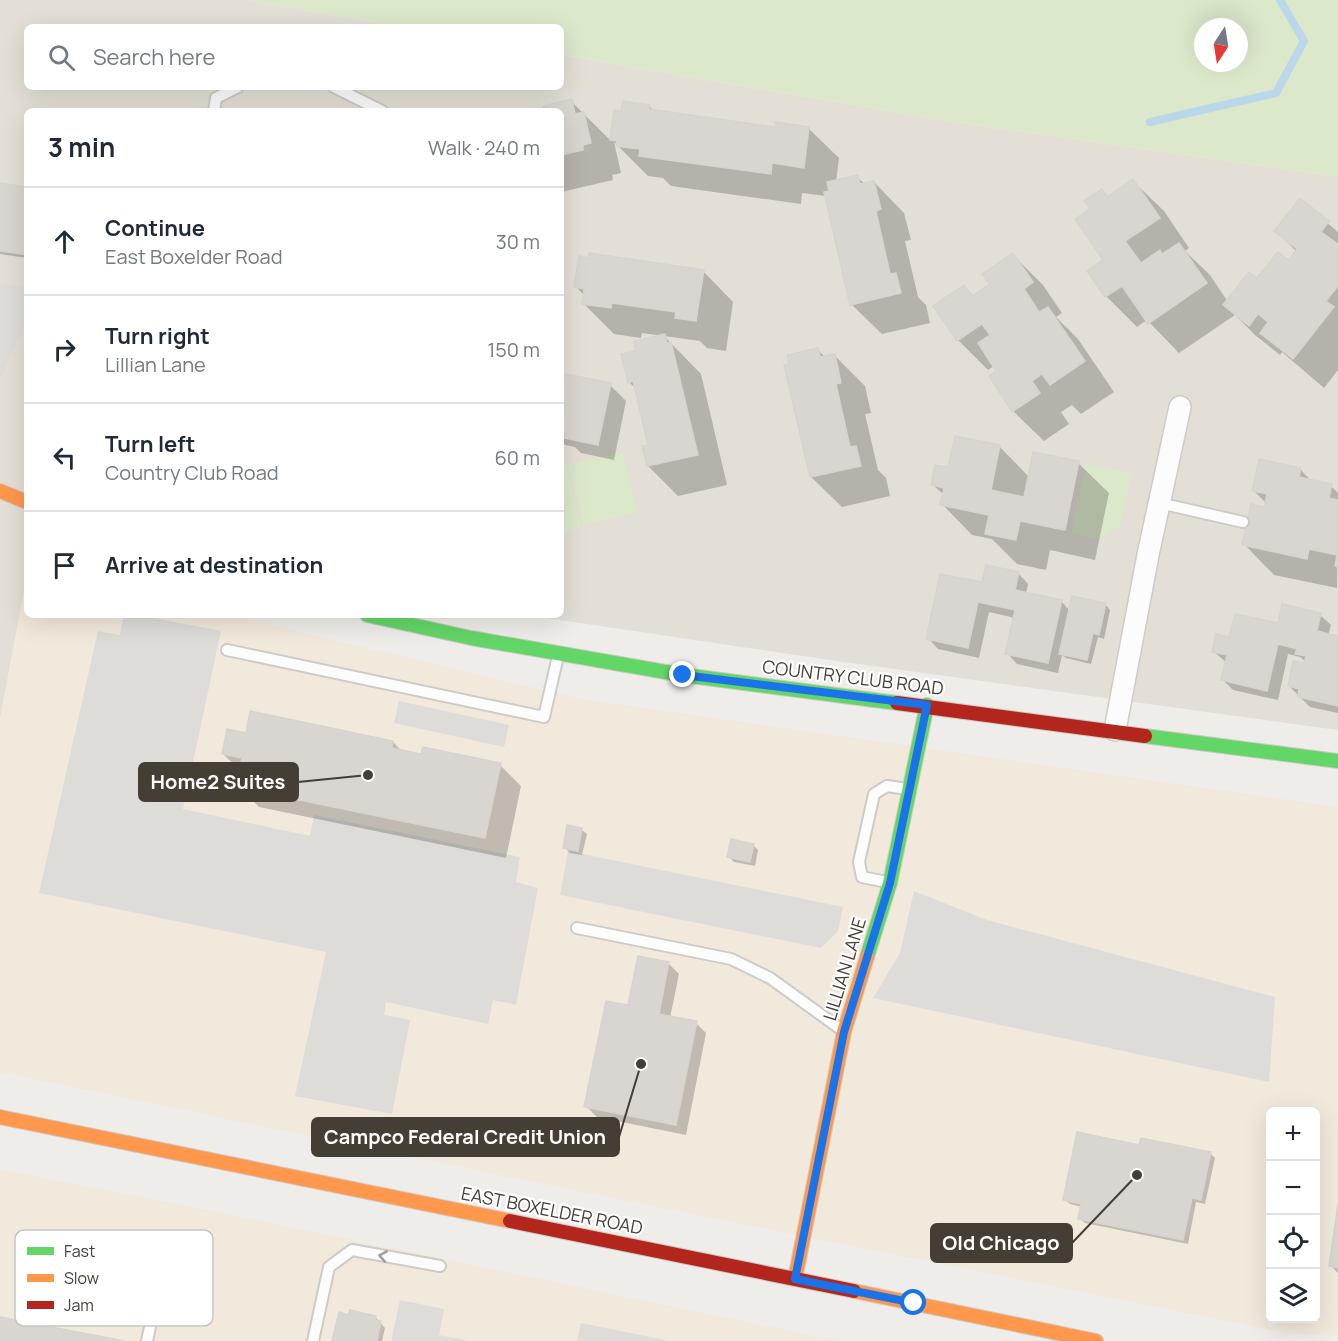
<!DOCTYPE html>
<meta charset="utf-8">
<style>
:root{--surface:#fff;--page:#f6f6f7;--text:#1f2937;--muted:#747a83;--line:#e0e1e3}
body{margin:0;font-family:Manrope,sans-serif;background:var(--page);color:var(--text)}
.controls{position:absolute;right:18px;bottom:18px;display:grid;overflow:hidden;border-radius:9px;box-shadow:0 6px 24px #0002}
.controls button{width:54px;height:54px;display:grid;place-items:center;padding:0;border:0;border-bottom:2px solid var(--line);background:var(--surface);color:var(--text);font:30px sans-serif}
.compass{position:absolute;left:1194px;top:18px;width:54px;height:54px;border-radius:50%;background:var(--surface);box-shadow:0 6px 24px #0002;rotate:192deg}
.stop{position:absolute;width:18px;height:18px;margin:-14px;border:4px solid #1a73e8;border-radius:50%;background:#fff}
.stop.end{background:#1a73e8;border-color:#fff;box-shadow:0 2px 6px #0008}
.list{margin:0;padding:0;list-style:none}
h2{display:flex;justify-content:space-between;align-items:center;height:78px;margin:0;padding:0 24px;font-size:26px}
h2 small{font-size:20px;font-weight:400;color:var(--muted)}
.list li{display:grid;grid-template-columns:39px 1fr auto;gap:18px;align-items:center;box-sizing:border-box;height:108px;padding:0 24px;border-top:2px solid var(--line)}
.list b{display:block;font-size:22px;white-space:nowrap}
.list p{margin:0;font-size:20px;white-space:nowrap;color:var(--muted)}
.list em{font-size:20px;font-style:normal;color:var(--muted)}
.icon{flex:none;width:33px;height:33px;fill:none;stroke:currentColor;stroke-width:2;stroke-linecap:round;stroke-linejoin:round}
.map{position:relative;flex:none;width:1338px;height:1341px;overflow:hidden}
.search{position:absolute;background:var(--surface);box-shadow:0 6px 24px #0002;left:24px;top:24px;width:540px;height:66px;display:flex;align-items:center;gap:15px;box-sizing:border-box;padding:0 21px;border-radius:9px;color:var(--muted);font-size:22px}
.panel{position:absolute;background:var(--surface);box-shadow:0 6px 24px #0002;left:24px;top:108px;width:540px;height:510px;border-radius:9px}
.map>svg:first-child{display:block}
.residential{fill:#e3dfd6}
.commercial{fill:#f1e9dc;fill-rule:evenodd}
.green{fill:#dce8ca;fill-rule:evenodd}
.parking{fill:#dedcd9}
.shadow{fill:#0003}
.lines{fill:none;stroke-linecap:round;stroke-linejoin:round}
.stream{stroke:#bbd8eb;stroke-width:8}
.building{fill:#d9d6d1;stroke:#d7d4cf;stroke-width:1.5}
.lane-casing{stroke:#cdcbc7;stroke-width:14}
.street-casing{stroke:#cdcbc7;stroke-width:24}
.fast-casing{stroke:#cecac0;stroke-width:16}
.slow-casing{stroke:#cecac0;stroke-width:16}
.jam-casing{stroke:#cecac0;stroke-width:16}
.lane{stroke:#fdfcfc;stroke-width:10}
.street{stroke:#fdfcfc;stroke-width:21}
.fast{stroke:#63d668;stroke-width:14}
.slow{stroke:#ff974d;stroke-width:14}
.jam{stroke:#b3261e;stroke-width:14}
.oneway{stroke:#a09d98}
.route{stroke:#1a73e8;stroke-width:8}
.labels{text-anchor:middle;stroke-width:4.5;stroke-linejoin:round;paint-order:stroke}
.street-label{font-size:18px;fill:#443e35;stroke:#fff}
.key{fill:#fff;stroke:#c7c5c2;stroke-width:1.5}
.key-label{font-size:16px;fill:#443e35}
.leader{fill:none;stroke:#443e35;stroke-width:2}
.callout-dot{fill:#443e35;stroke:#fff;stroke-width:2}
.callout{fill:#443e35;stroke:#443e35;stroke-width:2}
.callout-label{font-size:20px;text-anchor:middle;font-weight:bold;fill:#fff}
</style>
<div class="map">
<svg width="1338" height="1341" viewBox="0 0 1338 1341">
<rect width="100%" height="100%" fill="#efede9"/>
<path class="residential" d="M 0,0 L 245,0 L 401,27 L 27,27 L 27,87 L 561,87 L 561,55 L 952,122 L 1338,177 L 1338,730 L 837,661 L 526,615 L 561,615 L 561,111 L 27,111 L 27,576 L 0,719 Z"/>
<g class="commercial">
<path d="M 27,576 L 27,615 L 240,615 L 280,627 L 581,699 L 1338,807 L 1338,1336 L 1293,1334 L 1236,1323 L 484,1172 L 0,1072 L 0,719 ZM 1270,1112 L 1316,1112 L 1316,1318 L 1270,1318 Z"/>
<path d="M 0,1169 L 232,1215 L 839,1341 L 0,1341 Z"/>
</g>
<g class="green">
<path d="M 245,0 L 1338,0 L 1338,177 L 952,122 L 561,55 L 561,27 L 401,27 ZM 1203,27 L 1239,27 L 1239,63 L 1203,63 Z"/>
<path d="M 623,452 L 637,512 L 583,525 L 568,465 Z"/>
<path d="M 561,459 L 565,460 L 581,527 L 561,532 Z"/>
<path d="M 1086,464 L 1132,473 L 1121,525 L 1099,539 L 1071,533 Z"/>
</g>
<g class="parking">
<path d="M 0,283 L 27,288 L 27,320 L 0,379 Z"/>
<path d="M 124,615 L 139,615 L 221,631 L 183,809 L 310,836 L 314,815 L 520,857 L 516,882 L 538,888 L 516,1005 L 493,1000 L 488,1024 L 386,1002 L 384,1015 L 410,1020 L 392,1114 L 295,1096 L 326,952 L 39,893 L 98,631 L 120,635 Z"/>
<path d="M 399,701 L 509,725 L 504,747 L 394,723 Z"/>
<path d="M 568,851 L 843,907 L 838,931 L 821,948 L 560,895 Z"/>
<path d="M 914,891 L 987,920 L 1275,997 L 1269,1082 L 873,998 L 900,953 Z"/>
<path d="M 400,1300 L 444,1309 L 439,1335 L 470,1341 L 391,1341 Z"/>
<path d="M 581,1323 L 670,1341 L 577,1341 Z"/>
</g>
<g class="shadow">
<path d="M 571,101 L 611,141 L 615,111 L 623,112 L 649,106 L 654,111 L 776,128 L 808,128 L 839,158 L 836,182 L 857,177 L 865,184 L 874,182 L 904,213 L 911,240 L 905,241 L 918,297 L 926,305 L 930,323 L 882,334 L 851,304 L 827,196 L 802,193 L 801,204 L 671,186 L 663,178 L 648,176 L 614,142 L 621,173 L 612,175 L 613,180 L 561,192 L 561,111 L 546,111 Z"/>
<path d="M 1133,181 L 1164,211 L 1189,248 L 1185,251 L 1210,275 L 1228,302 L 1257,280 L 1289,262 L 1297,252 L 1276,231 L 1300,200 L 1338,232 L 1338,370 L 1324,388 L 1282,352 L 1280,355 L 1255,335 L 1235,315 L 1179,353 L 1147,320 L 1137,327 L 1106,296 L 1089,271 L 1105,261 L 1092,210 L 1101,191 L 1108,198 Z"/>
<path d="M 0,185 L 27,189 L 27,258 L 0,254 Z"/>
<path d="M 1013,255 L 1043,285 L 1062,313 L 1056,317 L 1078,339 L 1114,392 L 1081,414 L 1072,405 L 1061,412 L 1069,424 L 1044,441 L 1013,411 L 994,366 L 988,370 L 958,340 L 964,287 L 974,297 L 992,285 Z"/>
<path d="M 703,271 L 733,302 L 726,351 L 707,348 L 700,341 L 664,336 L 701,374 L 727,485 L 678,496 L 648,466 L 649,446 L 636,389 L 629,382 L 637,352 L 664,336 L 642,333 L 641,338 L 614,334 L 583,303 L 584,295 L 576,287 Z"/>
<path d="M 817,349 L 825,357 L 834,355 L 865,386 L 871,413 L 865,414 L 878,470 L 886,478 L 890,496 L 842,507 L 811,477 Z"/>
<path d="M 561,375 L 610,385 L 626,401 L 614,460 L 581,453 L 575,447 L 561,444 Z"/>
<path d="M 1000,447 L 1029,477 L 1078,463 L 1109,493 L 1095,560 L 1050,550 L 1046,570 L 1017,564 L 992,539 L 972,535 L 942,504 L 944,495 L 933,485 L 950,469 Z"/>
<path d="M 1300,469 L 1312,482 L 1331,486 L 1338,493 L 1337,588 L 1274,575 L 1244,544 L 1265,509 L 1266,503 L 1254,491 Z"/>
<path d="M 1018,573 L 1028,584 L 1026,594 L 1061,601 L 1070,611 L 1106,605 L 1110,610 L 1104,639 L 1098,637 L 1091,664 L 1066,658 L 1062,655 L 1058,673 L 1017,664 L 1007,653 L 1015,618 L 989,612 L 979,658 L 938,649 L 928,638 L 983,584 Z"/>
<path d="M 1320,615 L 1331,625 L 1328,636 L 1338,638 L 1338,713 L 1310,707 L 1289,686 L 1305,665 L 1306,662 L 1300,657 L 1288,654 L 1278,700 L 1233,690 L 1223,680 L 1227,663 L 1214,652 L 1231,639 Z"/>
<path d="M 247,735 L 393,742 L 402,751 L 500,765 L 521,786 L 506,858 L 259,807 L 238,786 L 241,771 L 223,754 Z"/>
<path d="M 582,830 L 587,834 L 582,855 L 570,853 L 565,848 Z"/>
<path d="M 753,845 L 758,850 L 755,866 L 734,862 L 729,857 Z"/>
<path d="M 639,958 L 669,964 L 679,974 L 670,1018 L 696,1023 L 706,1033 L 686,1135 L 597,1117 L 586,1106 L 629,1007 Z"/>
<path d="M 1141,1146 L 1210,1153 L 1215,1158 L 1205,1204 L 1196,1202 L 1188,1244 L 1085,1223 L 1080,1219 L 1082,1207 L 1070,1204 L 1065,1199 Z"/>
<path d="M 1338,1215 L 1338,1273 L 1331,1266 Z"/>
<path d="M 350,1317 L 375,1317 L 385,1328 L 382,1341 L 334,1341 Z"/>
</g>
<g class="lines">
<path class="stream" d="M 1150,122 L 1276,93 L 1304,41 L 1280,0"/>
</g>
<g class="building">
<path d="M 572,99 L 575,114 L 584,112 L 591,143 L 583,145 L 583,150 L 561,155 L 561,111 L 544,111 L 543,106 Z"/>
<path d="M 623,101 L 649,105 L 649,109 L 775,127 L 775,122 L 809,127 L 804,168 L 772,163 L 771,174 L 639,156 L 640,149 L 616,146 L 617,141 L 610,140 L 614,110 L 621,111 Z"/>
<path d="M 858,175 L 860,184 L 874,181 L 881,209 L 876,211 L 890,274 L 896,273 L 901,293 L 850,305 L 824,192 L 829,191 L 827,182 Z"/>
<path d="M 1133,179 L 1160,218 L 1125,241 L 1141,263 L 1160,250 L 1162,254 L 1179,243 L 1207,283 L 1148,324 L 1122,286 L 1105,297 L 1087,271 L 1103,260 L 1075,219 L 1090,209 L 1084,201 L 1102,189 L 1107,197 Z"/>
<path d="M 0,183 L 27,187 L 27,255 L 0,251 Z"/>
<path d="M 1300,198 L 1329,221 L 1321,232 L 1338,244 L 1338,286 L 1326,301 L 1334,307 L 1293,359 L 1260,333 L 1268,322 L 1258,314 L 1249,326 L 1223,305 L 1249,272 L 1257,278 L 1278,252 L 1289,260 L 1297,249 L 1274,231 Z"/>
<path d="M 589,253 L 704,270 L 696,321 L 675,318 L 676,312 L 612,303 L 611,308 L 582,304 L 584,289 L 574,287 L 579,256 L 588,258 Z"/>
<path d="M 1013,253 L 1033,282 L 1024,289 L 1039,312 L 1048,307 L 1085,361 L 1050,385 L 1042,374 L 1032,381 L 1040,393 L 1012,412 L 989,376 L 996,371 L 978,343 L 990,335 L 982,324 L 957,341 L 933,306 L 964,285 L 972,296 L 990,284 L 982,274 Z"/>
<path d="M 665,334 L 667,343 L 671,342 L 698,455 L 647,466 L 642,446 L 648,445 L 633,381 L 628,383 L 621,354 L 636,351 L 634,341 Z"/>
<path d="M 818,348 L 820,357 L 835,354 L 841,383 L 836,384 L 850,447 L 856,446 L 861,466 L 810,477 L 784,365 L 789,364 L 787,355 Z"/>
<path d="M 561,373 L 611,383 L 598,445 L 564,438 L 565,433 L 561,432 Z"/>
<path d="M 955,436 L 1000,445 L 991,490 L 1024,497 L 1033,452 L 1079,461 L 1065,530 L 1020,521 L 1016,540 L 985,534 L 989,515 L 940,505 L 944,488 L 931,485 L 935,465 L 948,467 Z"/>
<path d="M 1259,459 L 1301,468 L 1299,477 L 1332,484 L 1329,498 L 1338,500 L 1338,567 L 1335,566 L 1337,555 L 1309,549 L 1307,559 L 1242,545 L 1251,504 L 1264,507 L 1267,494 L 1252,491 Z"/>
<path d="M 986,565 L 1019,572 L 1015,590 L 1062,600 L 1048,663 L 1005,654 L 1015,610 L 978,602 L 968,648 L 926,639 L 940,574 L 982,582 Z"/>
<path d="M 1072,596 L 1106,603 L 1099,635 L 1093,633 L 1087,660 L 1059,654 Z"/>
<path d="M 1282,604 L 1321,613 L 1317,631 L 1338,636 L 1338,706 L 1298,697 L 1299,689 L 1288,686 L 1293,661 L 1304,663 L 1306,656 L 1295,654 L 1297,649 L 1278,644 L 1267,691 L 1221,680 L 1227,655 L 1212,652 L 1216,634 L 1229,637 L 1235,614 L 1278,623 Z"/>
<path d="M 250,711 L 393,741 L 392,748 L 421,754 L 423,747 L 501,763 L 485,838 L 236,787 L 242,758 L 222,754 L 227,729 L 246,733 Z"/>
<path d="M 567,825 L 582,828 L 578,851 L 563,848 Z"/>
<path d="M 731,839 L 754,844 L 750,862 L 727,857 Z"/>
<path d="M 638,956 L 669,962 L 659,1014 L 697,1021 L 676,1125 L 584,1107 L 606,1001 L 628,1005 Z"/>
<path d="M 1077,1132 L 1139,1145 L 1141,1138 L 1211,1152 L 1201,1200 L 1192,1198 L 1183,1240 L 1078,1219 L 1081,1204 L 1063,1200 Z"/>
<path d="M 1338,1204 L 1338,1268 L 1329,1266 Z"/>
<path d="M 350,1310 L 376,1316 L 375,1320 L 381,1321 L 377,1341 L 332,1341 L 339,1312 L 348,1315 Z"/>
<path d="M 0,1317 L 124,1341 L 0,1341 Z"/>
</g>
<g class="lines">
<g class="lane-casing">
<g id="lane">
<path d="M 334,87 L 382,111"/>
<path d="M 214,111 L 216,98 L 238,87"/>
<path d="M 1159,503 L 1243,522"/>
<path d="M 227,650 L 544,717 L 558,656"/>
<path d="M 887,882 L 862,877 L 859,862 L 874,794 L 887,786 L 907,789"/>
<path d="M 577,928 L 731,959 L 770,978 L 842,1030"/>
<path d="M 92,1276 L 158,1289 L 147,1341"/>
<path d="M 313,1341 L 329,1267 L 352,1250 L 440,1266"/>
</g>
</g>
<g class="street-casing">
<path id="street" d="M 1115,730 L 1148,555 L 1180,407"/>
</g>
<g class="fast-casing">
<g id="fast">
<path d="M 367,615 L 471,638 L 683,675 L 897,703"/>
<path d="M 1145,736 L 1338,761"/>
<path d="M 867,957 L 890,883 L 927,705"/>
</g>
</g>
<g class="slow-casing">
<g id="slow">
<path d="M 0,491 L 27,502"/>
<path d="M 0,1117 L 510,1221"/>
<path d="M 795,1279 L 844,1032 L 867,957"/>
<path d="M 854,1291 L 1096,1341"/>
</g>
</g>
<g class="jam-casing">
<g id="jam">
<path d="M 897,703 L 1145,736"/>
<path d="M 510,1221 L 854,1291"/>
</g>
</g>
<use href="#lane" class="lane"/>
<use href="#street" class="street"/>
<use href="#fast" class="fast"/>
<use href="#slow" class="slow"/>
<use href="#jam" class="jam"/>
</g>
<defs><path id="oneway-chevron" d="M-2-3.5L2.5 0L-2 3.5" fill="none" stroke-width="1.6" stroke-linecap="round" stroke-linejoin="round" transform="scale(1.5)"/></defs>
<use class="oneway" href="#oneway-chevron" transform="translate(383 1256) rotate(-170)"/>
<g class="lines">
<path class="route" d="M 683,675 L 927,705 L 890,883 L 844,1032 L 795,1279 L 914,1303"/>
</g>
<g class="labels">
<g class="street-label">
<text transform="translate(853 678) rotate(7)" y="6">COUNTRY CLUB ROAD</text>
<text transform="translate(845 969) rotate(-73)" y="6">LILLIAN LANE</text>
<text transform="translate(552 1211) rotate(11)" y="6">EAST BOXELDER ROAD</text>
</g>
</g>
<rect x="15" y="1230" width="198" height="96" rx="9" class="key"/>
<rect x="27" y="1247" width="27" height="8" fill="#63d668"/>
<rect x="27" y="1274" width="27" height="8" fill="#ff974d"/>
<rect x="27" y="1301" width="27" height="8" fill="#b3261e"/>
<g class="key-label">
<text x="64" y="1257">Fast</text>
<text x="64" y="1284">Slow</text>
<text x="64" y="1311">Jam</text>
</g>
<path class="leader" d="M368 775L298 782M641 1064L619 1137M1137 1175L1072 1243"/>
<g class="callout-dot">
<circle cx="368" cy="775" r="6"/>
<circle cx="641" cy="1064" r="6"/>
<circle cx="1137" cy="1175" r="6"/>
</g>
<g class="callout">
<rect x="139" y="763" width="159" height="38" rx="6"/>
<rect x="312" y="1118" width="307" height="38" rx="6"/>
<rect x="931" y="1224" width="141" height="38" rx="6"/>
</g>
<g class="callout-label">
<text x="218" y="789">Home2 Suites</text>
<text x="465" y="1144">Campco Federal Credit Union</text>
<text x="1001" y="1250">Old Chicago</text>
</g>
</svg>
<div class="controls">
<button>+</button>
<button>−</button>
<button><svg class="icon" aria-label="locate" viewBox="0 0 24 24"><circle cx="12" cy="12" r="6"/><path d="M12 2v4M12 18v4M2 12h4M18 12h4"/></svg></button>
<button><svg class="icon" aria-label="layers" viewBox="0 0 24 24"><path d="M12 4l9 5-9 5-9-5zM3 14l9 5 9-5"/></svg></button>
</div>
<svg class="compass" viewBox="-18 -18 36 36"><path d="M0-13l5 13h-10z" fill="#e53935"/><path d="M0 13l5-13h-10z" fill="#747a83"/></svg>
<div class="stop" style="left:914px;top:1303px"></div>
<div class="stop end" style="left:683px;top:675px"></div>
<div class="search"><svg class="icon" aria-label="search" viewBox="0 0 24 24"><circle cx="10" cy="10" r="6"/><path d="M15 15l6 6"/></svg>Search here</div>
<section class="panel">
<h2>3 min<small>Walk · 240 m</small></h2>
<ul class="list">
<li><svg class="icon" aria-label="ahead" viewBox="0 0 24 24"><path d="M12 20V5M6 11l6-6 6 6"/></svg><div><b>Continue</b><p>East Boxelder Road</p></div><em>30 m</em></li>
<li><svg class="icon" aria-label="right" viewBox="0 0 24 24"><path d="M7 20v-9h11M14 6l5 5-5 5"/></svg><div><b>Turn right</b><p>Lillian Lane</p></div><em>150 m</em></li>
<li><svg class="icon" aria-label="left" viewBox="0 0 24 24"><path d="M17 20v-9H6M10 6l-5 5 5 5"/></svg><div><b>Turn left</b><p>Country Club Road</p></div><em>60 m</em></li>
<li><svg class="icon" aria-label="arrive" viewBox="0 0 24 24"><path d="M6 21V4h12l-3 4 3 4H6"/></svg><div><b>Arrive at destination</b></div></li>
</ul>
</section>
</div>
